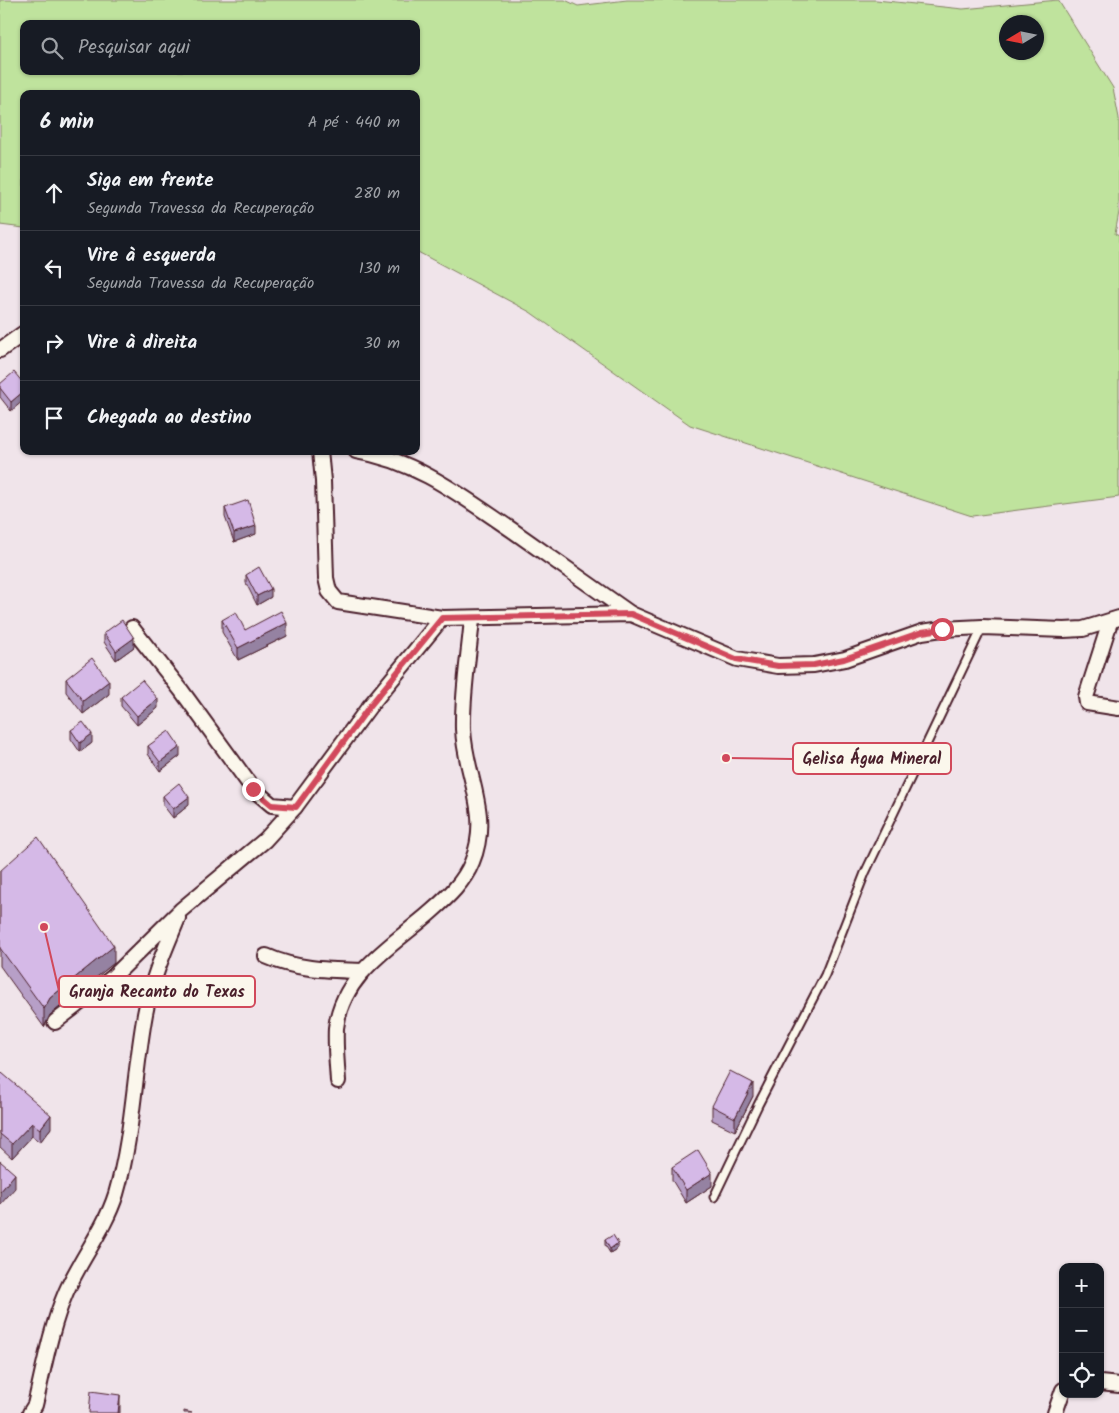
<!DOCTYPE html>
<html lang="pt">
<meta charset="utf-8">
<style>
:root{--surface:#171b24;--page:#242831;--text:#f1f3f6;--muted:#9ea1a6;--line:#363941}
body{margin:0;font-family:Kalam,sans-serif;background:var(--page);color:var(--text)}
.controls{position:absolute;right:15px;bottom:15px;display:grid;overflow:hidden;border-radius:10px;box-shadow:0 1px 4px #0004}
.controls button{width:45px;height:45px;display:grid;place-items:center;padding:0;border:0;border-bottom:1px solid var(--line);background:var(--surface);color:var(--text);font:25px sans-serif}
.compass{position:absolute;left:999px;top:15px;width:45px;height:45px;border-radius:50%;background:var(--surface);box-shadow:0 1px 4px #0004;rotate:260deg}
.stop{position:absolute;width:15px;height:15px;margin:-11px;border:4px solid #d1495b;border-radius:50%;background:#fff}
.stop.end{background:#d1495b;border-color:#fff;box-shadow:0 1px 5px #0008}
.list{margin:0;padding:0;list-style:none}
h2{display:flex;justify-content:space-between;align-items:center;height:65px;margin:0;padding:0 20px;font-size:21px}
h2 small{font-size:16px;font-weight:400;color:var(--muted)}
.list li{display:grid;grid-template-columns:32px 1fr auto;gap:15px;align-items:center;box-sizing:border-box;height:75px;padding:0 20px;border-top:1px solid var(--line)}
.list b{display:block;font-size:19px;white-space:nowrap}
.list p{margin:0;font-size:16px;white-space:nowrap;color:var(--muted)}
.list em{font-size:16px;font-style:normal;color:var(--muted)}
.icon{flex:none;width:28px;height:28px;fill:none;stroke:currentColor;stroke-width:2;stroke-linecap:round;stroke-linejoin:round}
.map{position:relative;flex:none;width:1119px;height:1413px;overflow:hidden}
.search{position:absolute;background:var(--surface);box-shadow:0 1px 4px #0004;left:20px;top:20px;width:400px;height:55px;display:flex;align-items:center;gap:12px;box-sizing:border-box;padding:0 18px;border-radius:10px;color:var(--muted);font-size:19px}
.panel{position:absolute;background:var(--surface);box-shadow:0 1px 4px #0004;left:20px;top:90px;width:400px;height:365px;border-radius:10px}
.map>svg:first-child{display:block}
.green{fill:#bfe39d;stroke:#848164;fill-rule:evenodd}
.lines{fill:none;stroke-linecap:round;stroke-linejoin:round}
.service-casing{stroke:#4a1f2b;stroke-width:11}
.minor-casing{stroke:#4a1f2b;stroke-width:18}
.service{stroke:#fbf7ec;stroke-width:7}
.minor{stroke:#fbf7ec;stroke-width:14}
.wall{fill:#b79fc7;stroke:#4a1f2b}
.shaded-wall{fill:#9582a2;stroke:#4a1f2b}
.building{fill:#d5b9e7;stroke:#4a1f2b}
.route{stroke:#d1495b;stroke-width:6}
.leader{fill:none;stroke:#d1495b;stroke-width:2}
.callout-dot{fill:#d1495b;stroke:#fbf7ec;stroke-width:2}
.callout{fill:#fbf7ec;stroke:#d1495b;stroke-width:2}
.callout-label{font-size:16px;text-anchor:middle;font-weight:bold;fill:#4a1f2b}
</style>
<div class="map">
<svg width="1119" height="1413" viewBox="0 0 1119 1413">
<rect width="100%" height="100%" fill="#f0e4ea"/>
<filter id="ink" filterUnits="userSpaceOnUse"><feTurbulence type="fractalNoise" baseFrequency=".02" numOctaves="2"/><feDisplacementMap in="SourceGraphic" scale="10" xChannelSelector="R" yChannelSelector="G"/><feConvolveMatrix kernelMatrix="1 2 1 2 8 2 1 2 1" color-interpolation-filters="sRGB"/></filter>
<g filter="url(#ink)">
<path class="green" d="M 0,0 L 565,0 L 578,6 L 627,0 L 876,0 L 963,9 L 1058,0 L 1113,88 L 1119,118 L 1119,212 L 1115,234 L 1119,236 L 1119,497 L 972,516 L 690,425 L 530,312 L 416,251 L 416,94 L 24,94 L 24,228 L 0,225 ZM 1006,22 L 1036,22 L 1036,52 L 1006,52 ZM 24,24 L 416,24 L 416,71 L 24,71 Z"/>
<g class="lines">
<g class="service-casing">
<path id="service" d="M 714,1197 L 758,1105 L 825,975 L 865,873 L 982,628"/>
</g>
<g class="minor-casing">
<g id="minor">
<path d="M 0,350 L 24,333"/>
<path d="M 320,451 L 323,481 L 326,578 L 329,591 L 338,602 L 442,618 L 631,614 L 737,659 L 778,666 L 814,665 L 845,659 L 922,632 L 942,629 L 982,627 L 1064,630 L 1083,629 L 1119,618"/>
<path d="M 356,451 C 416,460 463,497 512,530 C 552,558 591,586 631,614"/>
<path d="M 1110,622 L 1086,697 L 1087,703 L 1119,708"/>
<path d="M 132,628 L 181,690 L 253,789 L 272,805 L 295,807"/>
<path d="M 266,956 C 297,970 329,970 363,971"/>
<path d="M 55,1022 L 113,977 L 181,910 L 265,840 L 295,807 L 369,707 L 442,618"/>
<path d="M 338,1081 C 337,1064 335,1046 336,1028 C 342,973 395,944 432,911 C 448,897 464,882 472,862 C 492,813 465,777 463,729 C 462,693 469,655 472,619"/>
<path d="M 1100,1383 L 1119,1385"/>
<path d="M 30,1413 L 35,1405 C 44,1367 51,1327 66,1292 C 81,1258 105,1229 116,1194 C 133,1136 134,1074 145,1014 C 151,981 165,949 178,918"/>
<path d="M 1055,1413 L 1063,1390"/>
</g>
</g>
<use href="#service" class="service"/>
<use href="#minor" class="minor"/>
</g>
<g class="wall">
<path d="M 0,384 L 24,384 L 11,411 L 0,397 Z"/>
<path d="M 225,508 L 256,534 L 234,542 L 225,517 Z"/>
<path d="M 246,575 L 271,597 L 257,605 L 246,583 Z"/>
<path d="M 222,620 L 245,630 L 287,636 L 238,660 L 222,632 Z"/>
<path d="M 104,633 L 134,647 L 116,660 L 104,642 Z"/>
<path d="M 66,679 L 109,694 L 83,714 L 66,692 Z"/>
<path d="M 121,697 L 158,708 L 137,725 L 121,706 Z"/>
<path d="M 71,730 L 92,743 L 80,752 L 71,739 Z"/>
<path d="M 148,746 L 180,756 L 160,771 L 148,754 Z"/>
<path d="M 163,796 L 189,805 L 173,818 L 163,805 Z"/>
<path d="M 0,871 L 114,963 L 50,1015 L 44,1027 L 0,966 Z"/>
<path d="M 0,1075 L 51,1128 L 40,1142 L 32,1136 L 12,1158 L 0,1147 Z"/>
<path d="M 753,1096 L 735,1131 L 712,1120 L 712,1106 Z"/>
<path d="M 672,1167 L 712,1186 L 686,1203 L 672,1180 Z"/>
<path d="M 605,1240 L 618,1248 L 610,1253 L 605,1245 Z"/>
</g>
<g class="shaded-wall">
<path d="M 24,391 L 24,400 L 11,411 L 11,402 Z"/>
<path d="M 256,526 L 256,534 L 234,542 L 234,533 Z"/>
<path d="M 271,589 L 271,597 L 257,605 L 257,596 Z"/>
<path d="M 287,623 L 287,636 L 238,660 L 238,648 Z"/>
<path d="M 134,638 L 134,647 L 116,660 L 116,651 Z"/>
<path d="M 109,681 L 109,694 L 83,714 L 83,701 Z"/>
<path d="M 158,699 L 158,708 L 137,725 L 137,716 Z"/>
<path d="M 92,734 L 92,743 L 80,752 L 80,743 Z"/>
<path d="M 180,747 L 180,756 L 160,771 L 160,762 Z"/>
<path d="M 189,797 L 189,805 L 173,818 L 173,809 Z"/>
<path d="M 114,946 L 114,963 L 50,1015 L 44,1027 L 44,1009 L 50,998 Z"/>
<path d="M 753,1083 L 753,1096 L 735,1131 L 735,1118 Z"/>
<path d="M 51,1115 L 51,1128 L 40,1142 L 40,1129 Z"/>
<path d="M 32,1123 L 32,1136 L 12,1158 L 12,1144 Z"/>
<path d="M 712,1173 L 712,1186 L 686,1203 L 686,1190 Z"/>
<path d="M 15,1174 L 15,1188 L 0,1205 L 0,1192 Z"/>
<path d="M 618,1243 L 618,1248 L 610,1253 L 610,1249 Z"/>
<path d="M 120,1395 L 120,1413 L 118,1413 Z"/>
</g>
<g class="building">
<path d="M 14,372 L 24,384 L 24,391 L 11,402 L 0,388 L 0,384 Z"/>
<path d="M 248,500 L 256,526 L 234,533 L 225,508 Z"/>
<path d="M 259,567 L 271,589 L 257,596 L 246,575 Z"/>
<path d="M 281,611 L 287,623 L 238,648 L 222,620 L 236,612 L 245,630 Z"/>
<path d="M 122,620 L 134,638 L 116,651 L 104,633 Z"/>
<path d="M 92,658 L 109,681 L 83,701 L 66,679 Z"/>
<path d="M 142,680 L 158,699 L 137,716 L 121,697 Z"/>
<path d="M 83,722 L 92,734 L 80,743 L 71,730 Z"/>
<path d="M 169,731 L 180,747 L 160,762 L 148,746 Z"/>
<path d="M 179,783 L 189,797 L 173,809 L 163,796 Z"/>
<path d="M 38,837 L 114,946 L 50,998 L 44,1009 L 0,948 L 0,871 Z"/>
<path d="M 730,1071 L 753,1083 L 735,1118 L 712,1106 Z"/>
<path d="M 2,1073 L 51,1115 L 40,1129 L 32,1123 L 12,1144 L 0,1134 L 0,1075 Z"/>
<path d="M 698,1150 L 712,1173 L 686,1190 L 672,1167 Z"/>
<path d="M 0,1161 L 15,1174 L 0,1192 Z"/>
<path d="M 613,1235 L 618,1243 L 610,1249 L 605,1240 Z"/>
<path d="M 91,1391 L 120,1395 L 118,1413 L 89,1413 Z"/>
<path d="M 184,1411 L 192,1413 L 184,1413 Z"/>
</g>
</g>
<g class="lines" filter="url(#ink)">
<path class="route" d="M 253,789 L 272,805 L 296,807 L 369,707 L 442,618 L 631,614 L 736,659 L 778,666 L 814,665 L 844,659 L 922,632 L 942,629"/>
</g>
<path class="leader" d="M726 758L793 759M44 927L59 991"/>
<g class="callout-dot">
<circle cx="726" cy="758" r="5"/>
<circle cx="44" cy="927" r="5"/>
</g>
<g class="callout">
<rect x="793" y="743" width="158" height="31" rx="5"/>
<rect x="59" y="976" width="196" height="31" rx="5"/>
</g>
<g class="callout-label">
<text x="872" y="764">Gelisa Água Mineral</text>
<text x="157" y="997">Granja Recanto do Texas</text>
</g>
</svg>
<div class="controls">
<button>+</button>
<button>−</button>
<button><svg class="icon" aria-label="locate" viewBox="0 0 24 24"><circle cx="12" cy="12" r="6"/><path d="M12 2v4M12 18v4M2 12h4M18 12h4"/></svg></button>
</div>
<svg class="compass" viewBox="-18 -18 36 36"><path d="M0-13l5 13h-10z" fill="#e53935"/><path d="M0 13l5-13h-10z" fill="#9ea1a6"/></svg>
<div class="stop" style="left:942px;top:629px"></div>
<div class="stop end" style="left:253px;top:789px"></div>
<div class="search"><svg class="icon" aria-label="search" viewBox="0 0 24 24"><circle cx="10" cy="10" r="6"/><path d="M15 15l6 6"/></svg>Pesquisar aqui</div>
<section class="panel">
<h2>6 min<small>A pé · 440 m</small></h2>
<ul class="list">
<li><svg class="icon" aria-label="ahead" viewBox="0 0 24 24"><path d="M12 20V5M6 11l6-6 6 6"/></svg><div><b>Siga em frente</b><p>Segunda Travessa da Recuperação</p></div><em>280 m</em></li>
<li><svg class="icon" aria-label="left" viewBox="0 0 24 24"><path d="M17 20v-9H6M10 6l-5 5 5 5"/></svg><div><b>Vire à esquerda</b><p>Segunda Travessa da Recuperação</p></div><em>130 m</em></li>
<li><svg class="icon" aria-label="right" viewBox="0 0 24 24"><path d="M7 20v-9h11M14 6l5 5-5 5"/></svg><div><b>Vire à direita</b></div><em>30 m</em></li>
<li><svg class="icon" aria-label="arrive" viewBox="0 0 24 24"><path d="M6 21V4h12l-3 4 3 4H6"/></svg><div><b>Chegada ao destino</b></div></li>
</ul>
</section>
</div>
